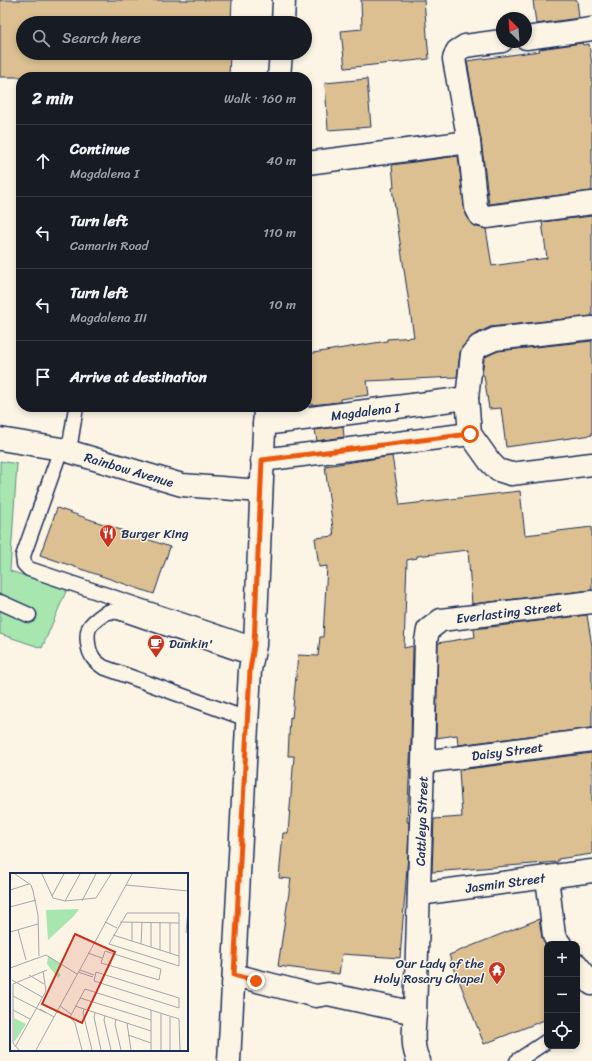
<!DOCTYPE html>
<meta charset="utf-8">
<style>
:root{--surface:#171b24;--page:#242831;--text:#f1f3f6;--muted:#9ea1a6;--line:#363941}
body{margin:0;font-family:Sriracha,sans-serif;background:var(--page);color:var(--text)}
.controls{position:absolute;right:12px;bottom:12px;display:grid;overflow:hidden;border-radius:8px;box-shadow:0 2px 6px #0003}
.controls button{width:36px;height:36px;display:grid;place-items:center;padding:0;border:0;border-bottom:1px solid var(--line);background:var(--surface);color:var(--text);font:20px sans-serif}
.compass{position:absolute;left:496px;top:12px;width:36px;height:36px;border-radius:50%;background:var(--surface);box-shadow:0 2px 6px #0003;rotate:335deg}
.stop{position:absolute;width:12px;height:12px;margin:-9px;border:3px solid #ea580c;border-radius:50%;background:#fff}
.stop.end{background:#ea580c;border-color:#fff;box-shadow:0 1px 4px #0008}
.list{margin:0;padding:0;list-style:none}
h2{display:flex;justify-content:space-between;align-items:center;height:52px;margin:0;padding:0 16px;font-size:17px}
h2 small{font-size:13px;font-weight:400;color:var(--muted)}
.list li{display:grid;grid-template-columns:26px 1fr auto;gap:12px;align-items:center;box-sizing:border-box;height:72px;padding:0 16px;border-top:1px solid var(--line)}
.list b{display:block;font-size:15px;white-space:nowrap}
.list p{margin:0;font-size:13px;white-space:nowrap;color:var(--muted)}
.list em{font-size:13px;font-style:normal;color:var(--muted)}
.icon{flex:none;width:22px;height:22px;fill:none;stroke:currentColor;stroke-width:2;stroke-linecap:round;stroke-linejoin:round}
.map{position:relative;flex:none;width:592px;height:1061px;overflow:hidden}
.search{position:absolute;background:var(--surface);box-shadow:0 2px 6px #0003;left:16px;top:16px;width:296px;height:44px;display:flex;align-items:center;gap:10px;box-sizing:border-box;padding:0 14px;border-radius:22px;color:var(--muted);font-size:15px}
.panel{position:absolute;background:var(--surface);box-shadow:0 2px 6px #0003;left:16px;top:72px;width:296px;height:340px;border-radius:16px}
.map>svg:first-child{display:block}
.green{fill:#a7e6af;stroke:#618a86}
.building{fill:#dcc091;stroke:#1b2f5e}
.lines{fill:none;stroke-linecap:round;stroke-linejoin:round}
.lane-casing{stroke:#1b2f5e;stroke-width:17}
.street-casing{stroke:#1b2f5e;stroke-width:25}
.secondary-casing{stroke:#1b2f5e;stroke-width:25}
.lane{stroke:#fcf5e5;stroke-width:14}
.street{stroke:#fcf5e5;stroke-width:22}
.secondary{stroke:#fcf5e5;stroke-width:22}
.route{stroke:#ea580c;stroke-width:5}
.labels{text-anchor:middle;stroke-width:3;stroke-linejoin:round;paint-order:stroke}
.street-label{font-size:13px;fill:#1b2f5e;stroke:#fcf5e5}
.poi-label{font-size:13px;fill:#1b2f5e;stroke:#fcf5e5;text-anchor:start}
.inset-road{fill:none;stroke:#a2a6af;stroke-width:1}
.view{fill:#c8321e;fill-opacity:0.15;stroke:#c8321e;stroke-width:2}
.inset-edge{fill:none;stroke:#1b2f5e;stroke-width:2}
</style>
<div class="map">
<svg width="592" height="1061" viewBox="0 0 592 1061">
<rect width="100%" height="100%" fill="#fcf5e5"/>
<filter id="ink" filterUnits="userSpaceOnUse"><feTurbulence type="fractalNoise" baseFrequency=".025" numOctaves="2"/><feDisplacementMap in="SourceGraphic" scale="8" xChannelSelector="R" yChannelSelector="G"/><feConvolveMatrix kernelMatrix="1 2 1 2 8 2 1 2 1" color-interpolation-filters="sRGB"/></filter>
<g filter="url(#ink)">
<path class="green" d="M 0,461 L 17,464 L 10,571 L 67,589 L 42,648 L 0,634 Z"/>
<g class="building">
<path d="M 0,0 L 232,0 L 231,23 L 23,23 L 23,53 L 230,53 L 229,77 L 0,77 Z"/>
<path d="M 361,0 L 424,0 L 429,59 L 345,68 L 341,31 L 362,29 Z"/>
<path d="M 533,0 L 577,0 L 579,18 L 536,24 Z"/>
<path d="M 582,43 L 583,45 L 589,44 L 592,65 L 592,191 L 489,204 L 481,140 L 467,61 L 540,51 L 539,49 Z"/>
<path d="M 367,79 L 371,127 L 328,130 L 325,83 Z"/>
<path d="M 458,156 L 465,212 L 469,221 L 472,225 L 477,227 L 486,229 L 492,266 L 547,258 L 542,222 L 592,216 L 592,316 L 490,327 L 474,335 L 463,346 L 460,353 L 457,377 L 367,381 L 369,395 L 340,399 L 340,402 L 311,405 L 307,376 L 307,354 L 387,341 L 387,339 L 414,337 L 392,188 L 394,187 L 392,165 Z"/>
<path d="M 592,341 L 592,435 L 506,447 L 501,408 L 489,409 L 484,375 L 482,375 L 484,359 L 487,356 L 498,351 Z"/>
<path d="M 343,426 L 344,437 L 317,441 L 315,430 Z"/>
<path d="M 392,456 L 400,505 L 520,491 L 525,535 L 592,527 L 592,590 L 472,604 L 468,550 L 417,556 L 417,558 L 407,560 L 404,648 L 413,646 L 411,741 L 407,822 L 409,822 L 408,855 L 400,958 L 342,954 L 339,974 L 278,966 L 291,879 L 279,878 L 283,833 L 288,833 L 294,756 L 288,756 L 290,717 L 292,718 L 298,655 L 318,656 L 320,637 L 323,637 L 327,566 L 319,567 L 315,538 L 334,536 L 325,466 Z"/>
<path d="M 57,508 L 170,547 L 154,594 L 40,555 Z"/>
<path d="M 587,615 L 592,646 L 592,728 L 458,745 L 457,735 L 436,738 L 438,643 L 475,637 L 474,629 Z"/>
<path d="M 592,753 L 592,854 L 558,859 L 558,862 L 432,872 L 434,819 L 462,817 L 459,770 Z"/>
<path d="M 539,919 L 542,938 L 547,948 L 547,1019 L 484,1044 L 449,955 Z"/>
</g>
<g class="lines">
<g class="lane-casing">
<g id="lane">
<path d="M 61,449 L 23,556 L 24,564 L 29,569 L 255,645"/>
<path d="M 69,451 L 76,407"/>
<path d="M 0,602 L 29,615"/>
<path d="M 247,719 L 103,667 C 99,664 94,661 92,656 C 88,650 86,635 89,628 C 91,623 103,614 108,612 C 111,611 115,612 118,612 L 252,658"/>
<path d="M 517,1061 L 547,1041"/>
</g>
</g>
<g class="street-casing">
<g id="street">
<path d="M 526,38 L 592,29"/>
<path d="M 502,41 L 465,46 L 457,51 L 454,59 L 469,142 L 476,207 L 480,215 L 487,217 L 592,203"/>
<path d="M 307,163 L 469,142"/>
<path d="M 592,328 L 495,339 L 479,346 L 472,354 L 467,398 L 470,434 L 490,462 L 498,470 L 511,474 L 592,464"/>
<path id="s1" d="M 264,424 L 467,398"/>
<path d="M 262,460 L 470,434"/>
<path id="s2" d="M 423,762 L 592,740"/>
<path d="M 547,877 L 554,936 L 560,944"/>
<path id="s3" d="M 419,894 L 592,871"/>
<path d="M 577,965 L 592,984"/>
<path d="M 234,975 L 316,996 L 328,994 L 415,1013"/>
<path id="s4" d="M 419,1061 C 411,1048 414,1028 415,1013 L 423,762 L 426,641 L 428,630 L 441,620 L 592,602"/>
</g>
</g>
<g class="secondary-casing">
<g id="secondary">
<path d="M 283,23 L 284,0"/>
<path d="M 279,77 L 281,53"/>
<path id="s5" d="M 0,439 L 61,449 L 182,485 L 261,491"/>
<path d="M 229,1061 L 250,670 L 255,645 L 265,407"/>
</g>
</g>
<use href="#lane" class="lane"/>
<use href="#street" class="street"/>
<use href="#secondary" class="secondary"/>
</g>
</g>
<g class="lines" filter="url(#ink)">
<path class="route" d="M 256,981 L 234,975 L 250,670 L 254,645 L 262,460 L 470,434"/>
</g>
<defs>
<g id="restaurant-pin" transform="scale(0.9)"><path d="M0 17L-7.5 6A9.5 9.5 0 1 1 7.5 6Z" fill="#c8321e" stroke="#fcf5e5"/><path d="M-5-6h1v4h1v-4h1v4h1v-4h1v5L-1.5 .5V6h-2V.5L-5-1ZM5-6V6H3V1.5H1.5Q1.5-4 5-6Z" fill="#fff"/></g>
<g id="cafe-pin" transform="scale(0.9)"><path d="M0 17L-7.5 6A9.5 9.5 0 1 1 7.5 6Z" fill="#c8321e" stroke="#fcf5e5"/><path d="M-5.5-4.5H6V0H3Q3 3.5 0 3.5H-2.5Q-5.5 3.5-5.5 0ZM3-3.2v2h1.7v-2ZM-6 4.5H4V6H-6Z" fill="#fff"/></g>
<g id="temple-pin" transform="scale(0.9)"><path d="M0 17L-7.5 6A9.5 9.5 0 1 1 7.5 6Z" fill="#c8321e" stroke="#fcf5e5"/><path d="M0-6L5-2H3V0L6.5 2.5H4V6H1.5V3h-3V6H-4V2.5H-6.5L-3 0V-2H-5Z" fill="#fff"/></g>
</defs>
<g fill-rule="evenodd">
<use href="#restaurant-pin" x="108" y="533"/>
<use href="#cafe-pin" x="156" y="643"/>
<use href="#temple-pin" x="497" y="970"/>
</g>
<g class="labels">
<g class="street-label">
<text dy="5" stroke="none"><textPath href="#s1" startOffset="102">Magdalena I</textPath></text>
<text dy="5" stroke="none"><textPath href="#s5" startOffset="133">Rainbow Avenue</textPath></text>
<text dy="5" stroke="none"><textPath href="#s4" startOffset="517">Everlasting Street</textPath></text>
<text dy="5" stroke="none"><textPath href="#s2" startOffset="85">Daisy Street</textPath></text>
<text dy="5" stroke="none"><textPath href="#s4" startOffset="241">Cattleya Street</textPath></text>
<text dy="5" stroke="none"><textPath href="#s3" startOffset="87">Jasmin Street</textPath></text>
</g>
<g class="poi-label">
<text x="121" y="538">Burger King</text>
<text x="169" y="648">Dunkin'</text>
<text x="484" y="968" text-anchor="end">Our Lady of the<tspan x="484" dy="15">Holy Rosary Chapel</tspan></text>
</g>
</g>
<g transform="translate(10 873)">
<rect width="178" height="178" fill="#fcf5e5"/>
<path d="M 69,36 L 64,43 L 38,67 L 36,37 ZM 38,83 L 52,92 L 48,99 L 51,102 L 48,105 L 37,91 ZM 4,145 L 16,151 L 5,168 L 4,168 Z" fill="#a7e6af"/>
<path class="inset-road" d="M 5,1 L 21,12 L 23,18 L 28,42 L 29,83M 32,1 L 43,25 L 55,28 L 86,25 L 101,1M 116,12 L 178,18M 0,17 L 19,11M 42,23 L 54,1M 55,28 L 70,1M 72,28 L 86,1M 0,34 L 26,27M 178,37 L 176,59 L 178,60M 117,40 L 169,40 L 169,93 L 99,71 ZM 95,49 L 107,55M 110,49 L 169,50M 122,49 L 122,68M 150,50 L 150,77M 160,50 L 160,80M 8,57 L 16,87M 0,59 L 28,51M 103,62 L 169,83M 131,71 L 132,50M 141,74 L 141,50M 95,78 L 151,96 L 149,107 L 91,90 ZM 78,80 L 92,85M 0,95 L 36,82 L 67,101M 70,97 L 84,102M 68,99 L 83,104M 86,99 L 169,125 L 169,135 L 84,108 ZM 19,102 L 34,111M 2,107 L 32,124M 3,123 L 36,140M 70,125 L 141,147M 50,133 L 61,141M 65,133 L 141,158M 30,136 L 44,144M 74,136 L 73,140 L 82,177M 3,137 L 20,146M 85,140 L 84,144 L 91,177M 151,141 L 151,177M 95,143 L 94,147 L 101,177M 160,144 L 160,177M 106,146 L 105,151 L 111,177M 117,150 L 121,177M 118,162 L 141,170M 5,174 L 36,118 L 33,98M 9,177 L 3,170 L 3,111 L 37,97M 26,177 L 122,1M 72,177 L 65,150 L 60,144 L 75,116 L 169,146 L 170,177M 141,177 L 141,137"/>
<path class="view" d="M 65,61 L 105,79 L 72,150 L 32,131 Z"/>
<rect width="178" height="178" class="inset-edge"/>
</g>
</svg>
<div class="controls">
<button>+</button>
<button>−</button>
<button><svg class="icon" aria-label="locate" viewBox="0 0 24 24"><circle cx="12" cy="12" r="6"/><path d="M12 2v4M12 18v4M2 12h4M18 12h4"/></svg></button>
</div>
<svg class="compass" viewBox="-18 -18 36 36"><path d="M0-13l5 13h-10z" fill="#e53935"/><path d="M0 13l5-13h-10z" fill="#9ea1a6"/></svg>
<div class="stop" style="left:470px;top:434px"></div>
<div class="stop end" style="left:256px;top:981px"></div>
<div class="search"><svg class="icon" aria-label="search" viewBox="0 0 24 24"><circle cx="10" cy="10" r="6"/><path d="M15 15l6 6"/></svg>Search here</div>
<section class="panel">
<h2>2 min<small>Walk · 160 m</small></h2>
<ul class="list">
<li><svg class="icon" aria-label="ahead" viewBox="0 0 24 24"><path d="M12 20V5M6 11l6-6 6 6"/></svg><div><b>Continue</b><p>Magdalena I</p></div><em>40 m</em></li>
<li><svg class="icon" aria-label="left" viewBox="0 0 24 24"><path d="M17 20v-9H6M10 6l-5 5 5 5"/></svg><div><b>Turn left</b><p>Camarin Road</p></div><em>110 m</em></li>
<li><svg class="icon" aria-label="left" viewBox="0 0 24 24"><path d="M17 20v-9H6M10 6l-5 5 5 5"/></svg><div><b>Turn left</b><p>Magdalena III</p></div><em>10 m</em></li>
<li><svg class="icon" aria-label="arrive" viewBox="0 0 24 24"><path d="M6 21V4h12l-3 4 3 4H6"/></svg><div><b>Arrive at destination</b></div></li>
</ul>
</section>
</div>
